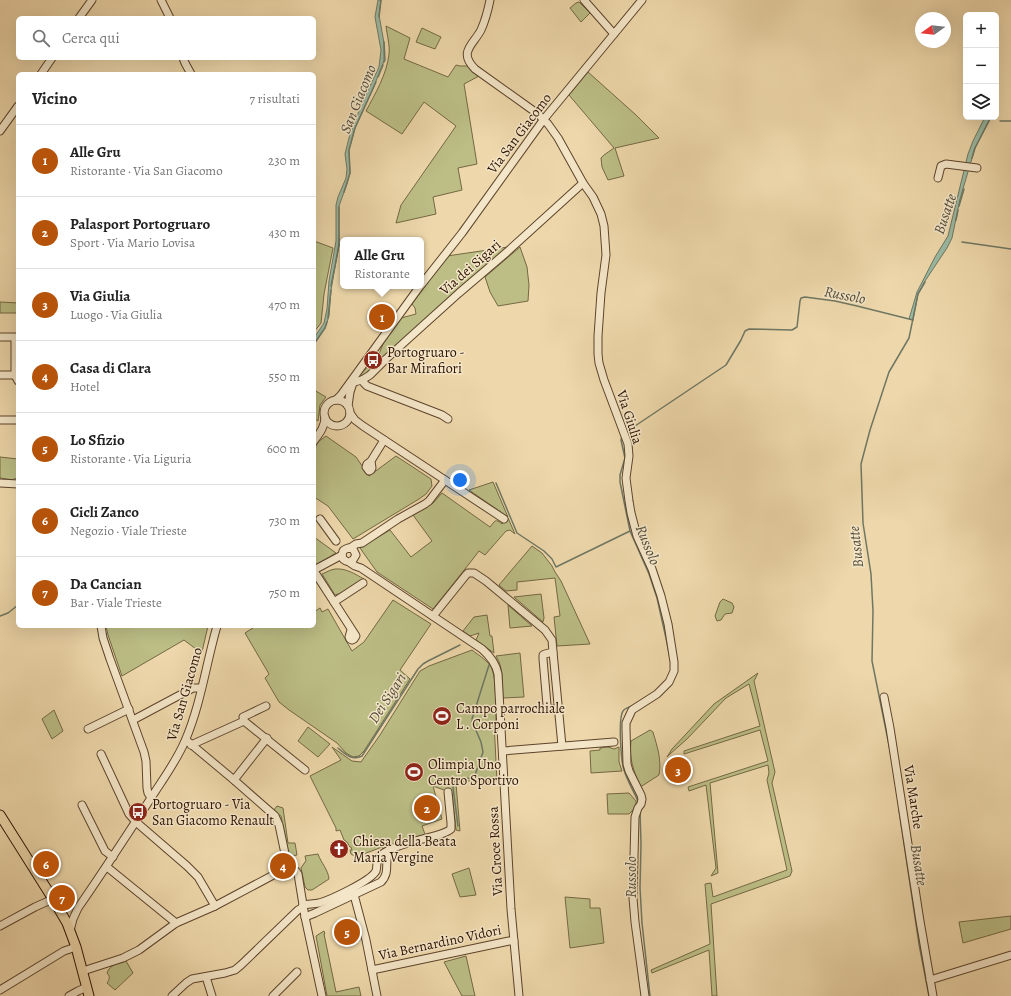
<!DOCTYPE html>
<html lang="it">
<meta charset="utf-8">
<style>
:root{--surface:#fff;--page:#f6f6f6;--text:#222;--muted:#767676;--line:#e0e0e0;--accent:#b45309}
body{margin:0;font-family:Alegreya,serif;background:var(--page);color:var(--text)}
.controls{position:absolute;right:12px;top:12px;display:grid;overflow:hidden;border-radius:6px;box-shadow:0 4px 16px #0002}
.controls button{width:36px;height:36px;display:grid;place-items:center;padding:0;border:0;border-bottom:1px solid var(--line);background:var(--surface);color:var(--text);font:20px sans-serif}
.compass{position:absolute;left:915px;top:12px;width:36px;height:36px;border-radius:50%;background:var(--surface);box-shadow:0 4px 16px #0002;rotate:255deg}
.you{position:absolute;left:460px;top:480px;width:14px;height:14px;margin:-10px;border:3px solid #fff;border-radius:50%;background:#1a73e8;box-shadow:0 0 0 6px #1a73e833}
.badge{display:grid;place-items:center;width:26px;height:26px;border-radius:50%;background:var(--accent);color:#fff;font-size:13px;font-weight:700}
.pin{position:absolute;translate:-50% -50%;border:2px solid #fff;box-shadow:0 1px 4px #0006}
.popup{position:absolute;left:340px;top:237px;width:84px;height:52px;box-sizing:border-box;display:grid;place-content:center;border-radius:6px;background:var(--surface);filter:drop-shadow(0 1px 3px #0005);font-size:13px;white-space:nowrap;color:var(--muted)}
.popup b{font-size:15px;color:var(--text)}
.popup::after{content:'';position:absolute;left:50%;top:100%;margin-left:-8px;border:8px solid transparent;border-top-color:var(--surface)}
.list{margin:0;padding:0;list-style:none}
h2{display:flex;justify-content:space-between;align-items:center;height:52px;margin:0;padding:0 16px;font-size:17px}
h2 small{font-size:13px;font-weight:400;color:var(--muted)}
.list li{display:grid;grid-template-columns:26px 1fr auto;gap:12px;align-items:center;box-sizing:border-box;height:72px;padding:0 16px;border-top:1px solid var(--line)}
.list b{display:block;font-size:15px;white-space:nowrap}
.list p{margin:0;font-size:13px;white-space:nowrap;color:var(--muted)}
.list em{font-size:13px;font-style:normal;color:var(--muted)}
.icon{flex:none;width:22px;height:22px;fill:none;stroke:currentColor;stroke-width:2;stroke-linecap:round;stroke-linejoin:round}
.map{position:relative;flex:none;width:1011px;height:996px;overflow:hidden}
.search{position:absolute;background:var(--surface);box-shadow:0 4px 16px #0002;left:16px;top:16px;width:300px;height:44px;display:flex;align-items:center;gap:10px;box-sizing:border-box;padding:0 14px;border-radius:6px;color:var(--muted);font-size:15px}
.panel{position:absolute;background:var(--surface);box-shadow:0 4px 16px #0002;left:16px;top:72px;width:300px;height:556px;border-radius:6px}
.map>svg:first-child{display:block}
.green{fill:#bcbe86;stroke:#746843}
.water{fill:#9abba5;stroke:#6e7763}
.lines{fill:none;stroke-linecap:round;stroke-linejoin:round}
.stream{stroke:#6e7763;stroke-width:1.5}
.minor-casing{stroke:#5c432b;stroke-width:9}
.major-casing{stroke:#2c1100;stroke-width:11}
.minor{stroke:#f4e6c8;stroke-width:7}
.major{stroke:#eed8ab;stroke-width:9}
.labels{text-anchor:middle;stroke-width:3;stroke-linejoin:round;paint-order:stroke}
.street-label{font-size:14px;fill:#2c1100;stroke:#f4e6c8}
.poi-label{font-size:14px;fill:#2c1100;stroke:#f4e6c8;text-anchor:start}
.water-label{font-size:15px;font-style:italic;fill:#524c3a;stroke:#f4e6c8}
</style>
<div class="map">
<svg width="1011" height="996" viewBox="0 0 1011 996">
<rect width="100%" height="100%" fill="#eed8ab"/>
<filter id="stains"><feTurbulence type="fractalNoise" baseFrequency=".005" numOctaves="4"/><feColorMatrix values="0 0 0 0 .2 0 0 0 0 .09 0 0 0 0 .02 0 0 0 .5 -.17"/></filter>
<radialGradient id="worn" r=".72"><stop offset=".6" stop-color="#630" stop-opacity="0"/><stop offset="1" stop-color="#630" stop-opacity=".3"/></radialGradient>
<g class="green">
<path d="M 579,2 L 590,13 L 581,22 L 570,8 L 576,3 Z"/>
<path d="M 386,26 L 410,38 L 404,59 L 448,77 L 456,65 L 460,66 L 467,66 L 479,76 L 464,84 L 477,164 L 458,168 L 462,190 L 433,197 L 436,214 L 396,223 L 401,205 L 456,126 L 424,102 L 402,134 L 366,111 C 375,94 387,74 389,54 C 390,45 387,35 386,26 Z"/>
<path d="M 422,28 L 441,37 L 435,49 L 416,42 Z"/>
<path d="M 588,72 L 636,115 L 659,138 L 615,148 L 624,176 L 608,180 L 602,167 L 601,158 L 604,155 L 614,148 L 569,95 Z"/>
<path d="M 314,241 L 333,248 L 324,294 L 321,323 L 314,332 Z"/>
<path d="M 508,247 L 368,374 L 358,378 L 360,374 L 373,362 L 379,354 L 383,344 L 401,318 L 416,314 L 415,308 L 412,304 L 447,256 Z"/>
<path d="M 520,247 L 527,267 L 529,285 L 528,301 L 498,306 L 490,292 L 485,277 Z"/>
<path d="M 0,302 L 18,303 L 18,313 L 0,313 Z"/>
<path d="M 314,390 L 326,397 L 320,405 L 318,421 L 314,418 Z"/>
<path d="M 326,436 L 356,457 L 369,476 L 396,456 L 431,479 L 432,486 L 426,494 L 419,499 L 353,539 L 328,506 L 314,497 L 314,450 L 318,442 Z"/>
<path d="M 0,457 L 18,459 L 18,477 L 13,480 L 0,478 Z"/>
<path d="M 493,482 L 508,517 L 469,490 Z"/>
<path d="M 442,493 L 490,527 C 495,521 495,518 502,524 L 508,518 L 515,534 L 510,530 L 506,531 L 485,555 L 479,551 L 469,564 L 433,609 L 377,572 L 360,548 L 390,530 L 411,557 L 432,541 L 413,515 L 433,503 Z"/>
<path d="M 314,537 L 336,553 L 314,566 Z"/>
<path d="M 532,546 L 542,553 L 552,566 L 555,572 L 561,581 L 590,644 L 557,646 L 554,617 L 560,616 L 555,578 L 517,582 L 517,590 L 506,591 L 499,585 Z"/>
<path d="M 335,569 C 346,568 355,574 364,579 L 341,593 L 335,595 L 322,574 L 331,570 Z"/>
<path d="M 541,594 L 544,618 L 543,622 L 514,597 Z"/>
<path d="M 723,599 L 732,603 L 734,607 L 732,613 L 725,614 L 721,620 L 717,621 L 715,616 L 720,602 Z"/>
<path d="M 393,600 L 431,624 L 400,670 L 410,679 L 364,751 L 359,756 L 353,757 L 346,753 L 337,743 L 289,710 L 279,702 L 265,678 L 269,674 L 245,633 L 256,626 L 314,626 L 314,612 L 320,608 L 322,612 L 328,609 L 352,651 L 364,642 Z"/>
<path d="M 508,605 L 532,626 L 510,628 Z"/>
<path d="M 487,615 L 490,636 L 492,636 L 494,653 L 476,640 L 479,633 L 470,636 L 463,631 L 474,617 Z"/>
<path d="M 106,626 L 208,626 L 202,652 L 200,652 L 184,640 L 122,676 L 108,635 Z"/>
<path d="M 472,650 C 478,655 489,661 492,669 C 496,679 496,708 496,720 L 494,722 L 497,781 C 492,782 486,783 481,782 C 473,782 464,779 456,784 L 460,831 L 456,830 L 452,793 L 433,786 L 442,819 L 422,826 L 426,837 L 383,849 L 382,847 L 356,857 L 351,854 L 350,850 L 352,850 L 351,847 L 350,847 L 347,842 L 344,840 L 340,830 L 336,831 L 336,828 L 310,776 L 341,760 L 332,747 L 352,761 L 361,762 L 380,735 L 420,671 L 429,666 Z"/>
<path d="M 520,653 L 524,697 L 503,698 C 502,684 504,668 496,656 Z"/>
<path d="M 758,673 L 754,681 L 775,772 L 772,783 L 792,871 L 790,876 L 711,904 L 717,996 L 712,996 L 709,950 L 652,973 L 651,970 L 710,944 L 705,884 L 711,883 L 713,897 L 787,870 L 767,780 L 769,773 L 768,765 L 710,783 L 718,873 L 711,876 L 716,868 L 706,785 L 689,791 L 688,787 L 768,761 L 760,730 L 684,754 L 684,751 L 760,726 L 749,684 L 726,698 L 687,739 L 670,754 L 667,757 L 672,749 L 714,704 Z"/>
<path d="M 54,710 L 63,731 L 52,739 L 42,719 Z"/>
<path d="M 308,727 L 330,744 L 318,757 L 298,741 Z"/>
<path d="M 650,730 L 653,732 C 657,746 662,760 659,775 L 642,786 L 640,785 C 633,770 629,758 631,741 Z"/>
<path d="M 608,747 L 614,749 L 619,747 L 619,762 L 622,771 L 591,773 L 590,751 L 600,750 L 600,748 Z"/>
<path d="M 629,793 L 636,801 L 636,807 L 629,814 L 608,814 L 607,794 Z"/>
<path d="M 277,806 L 283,808 L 288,843 L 295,843 L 297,855 L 289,857 L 281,816 L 273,811 Z"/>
<path d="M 318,854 C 321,863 328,869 329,879 L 312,890 L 308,890 L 305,887 L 301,868 L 305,862 L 306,861 L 305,856 Z"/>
<path d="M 469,868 L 476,895 L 460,897 L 452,874 Z"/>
<path d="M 565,897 L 590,899 L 590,908 L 600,908 L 604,943 L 570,948 Z"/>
<path d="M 1011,916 L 1011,929 L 963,943 L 959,922 Z"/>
<path d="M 324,931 L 325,934 L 324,934 L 336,992 L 359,987 L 361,996 L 327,996 L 316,936 Z"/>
<path d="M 466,956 L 475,996 L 462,996 L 444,962 Z"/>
<path d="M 126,961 L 133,973 L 115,990 L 107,983 C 110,979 110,976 107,973 C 110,964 118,964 126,961 Z"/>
</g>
<g class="water">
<path d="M 378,0 L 381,0 L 379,15 L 384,43 L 384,61 L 372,91 L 355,128 L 349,150 L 350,173 L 347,184 L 339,206 L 339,245 L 331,290 L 329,316 L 325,328 L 314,344 L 314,338 L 324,323 L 327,309 L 329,281 L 336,241 L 336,205 L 338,197 L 346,178 L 347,169 L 345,154 L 350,134 L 362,103 L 379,67 L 381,50 L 375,17 Z"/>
<path d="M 985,117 L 991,117 L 975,148 L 960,199 L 952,238 L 947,248 L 925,281 L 918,294 L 913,320 L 909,319 L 917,292 L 935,257 L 948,236 L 968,154 L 973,141 Z"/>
</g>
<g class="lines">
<g class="stream">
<path d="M 379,17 L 381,0"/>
<path d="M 384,42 L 385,60 L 384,62"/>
<path d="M 378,77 L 383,65"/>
<path d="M 1000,121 L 1011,121"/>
<path d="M 972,158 L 975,148 L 991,117"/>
<path d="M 344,192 L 350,173 L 349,150 L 355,128 L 376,82"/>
<path d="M 959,206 L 964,189"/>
<path d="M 956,220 L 958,210"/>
<path d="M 962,242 L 1011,249"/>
<path d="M 331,286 L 339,245 L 339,207"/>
<path d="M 328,318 L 331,290"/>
<path d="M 314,344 L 325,328 L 327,322"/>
<path d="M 626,432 L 632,428 L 726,365 L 741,340 L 745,331 L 749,329 L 792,330 L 797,327 L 800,301 L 801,298 L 805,297 L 835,301 L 857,306 L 913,320"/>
<path d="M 622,436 L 621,440 L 625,458 L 620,475 L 620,482 L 630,531 L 649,574 L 657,598 L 666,638 L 671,663"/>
<path d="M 496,483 L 517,533 L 544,551 L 552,559 L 556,567 L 630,531"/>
<path d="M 0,616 L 8,613 L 18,605"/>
<path d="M 634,705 C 630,707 625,708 623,711 C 618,718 621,761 624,770 C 627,780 633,790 637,799 L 638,803"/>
<path d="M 472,719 L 489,665"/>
<path d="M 338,748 C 345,754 352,761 362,756 L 418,669 L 423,664 L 428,661 L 460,645"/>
<path d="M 891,755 L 872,661 L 873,611 L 871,574 L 863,523 L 861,464 L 870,430 L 889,372 L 909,338 L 918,294 L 925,282"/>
<path d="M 899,810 L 919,944 L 929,996"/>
<path d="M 640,811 L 641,844 L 640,888 L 642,923 L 650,996"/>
<path d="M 458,826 L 453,787 L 454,783 L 457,779 L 474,778 L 483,752 L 481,742 L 472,721"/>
</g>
<g class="minor-casing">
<g id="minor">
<path d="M 161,0 L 170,18"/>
<path d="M 490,0 C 488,10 485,21 481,30 C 473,45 458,52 475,69 L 538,114 L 548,124 L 558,138 L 583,183 L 593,197 L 601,214 L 604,226 L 606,255 L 601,293 L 598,336 L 598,354 L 599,363 L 604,380 L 628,444 L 629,456 L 626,478 L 629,501 L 631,513 L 637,536 L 652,569 L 661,596 L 668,624 L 674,662 L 674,671 L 669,682 L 657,694 L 632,710 L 626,723 L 626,729 L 627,764 L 629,771 L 641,795 L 642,799 L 641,804 L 638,808 L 635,817 L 633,898 L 635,922 L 645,996"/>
<path d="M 584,0 L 614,34"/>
<path d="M 79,18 L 92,0"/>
<path d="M 183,58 L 185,63 L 191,74"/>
<path d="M 41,74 L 52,58"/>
<path d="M 0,131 L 18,106"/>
<path d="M 938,178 L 941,166 L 946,164 L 977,168"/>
<path d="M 421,285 L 462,233 L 544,119 L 642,0"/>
<path d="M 0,337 L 15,337 L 15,375 L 18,381"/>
<path d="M 0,375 L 15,375"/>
<path d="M 362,380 L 364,383 L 367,386 L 442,415 L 448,419"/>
<path d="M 354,382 L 362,380 L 370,375 L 386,359 L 408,339 L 459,293 L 507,252 L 583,183"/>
<path d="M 336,400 L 341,395 L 420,286"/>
<circle cx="337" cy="413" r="13"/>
<path d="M 348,406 L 350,392 L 353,383"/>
<path d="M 350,413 L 355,420 L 363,426 L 504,519"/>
<path d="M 0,420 L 18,420"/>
<path d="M 314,441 C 319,434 325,427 325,417"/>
<path d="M 371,461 L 372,468 L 371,470 L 369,471 L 366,467 L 367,464 L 371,461 L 384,440"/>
<path d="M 0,483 L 18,484"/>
<path d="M 320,519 L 336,541"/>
<path d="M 350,548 L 356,544 L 362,543 L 398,519 L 425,504 L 429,501 L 445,480"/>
<path d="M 349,562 L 353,560 L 356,555 L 353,549 L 348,548 L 344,550 L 343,551 L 342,555 L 343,559 L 346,561 L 349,562 L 355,566 L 361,568 L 482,649 C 490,656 496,663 498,674 L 511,909 L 519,996"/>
<path d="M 314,570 L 342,555"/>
<path d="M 314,571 L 354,633 L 356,636 L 354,639 L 352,640 L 350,639 L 349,637 L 351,630"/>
<path d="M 334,602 L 363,583"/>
<path d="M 433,616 L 466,575 L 468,573 L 474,573 L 486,581 L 545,630 L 552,640 L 553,652"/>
<path d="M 101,626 L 103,638 L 110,659 L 144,752 L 146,761 L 147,788 L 148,793 L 151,798"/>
<path d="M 884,697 L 890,728 L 920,921 L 933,996"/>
<path d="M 558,709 C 553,709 549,710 547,705 L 543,659 L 543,655 L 545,654 L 553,652 L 562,746"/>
<path d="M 133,720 L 193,688 L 201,688"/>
<path d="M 244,721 L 243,717 L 266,706"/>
<path d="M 88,729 L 129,709"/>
<path d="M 186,740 L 234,780 L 275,816 L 279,825 L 288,868"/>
<path d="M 191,745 L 244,721 L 305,770"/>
<path d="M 503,751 L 614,742"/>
<path d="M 101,754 L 129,814 L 136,822 L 187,866 L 198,877 L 215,906"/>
<path d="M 234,780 L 267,738"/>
<path d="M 82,805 L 105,851 L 113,857"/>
<path d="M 107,867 L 176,923"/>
<path d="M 288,868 C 292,868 296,870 298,874 L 305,917 L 322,996"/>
<path d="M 353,891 L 366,940 L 377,996"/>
<path d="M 303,905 C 308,904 314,904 319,903 C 330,900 371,881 376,871 C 377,868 377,863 377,859 C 386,847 416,841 430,837 C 437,835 445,834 451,829 L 451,823 L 448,792"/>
<path d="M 305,917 L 315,913 L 381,882 C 392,871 382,860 391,849"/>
<path d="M 0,926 L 35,907 L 53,899"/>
<path d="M 70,931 L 73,919 L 78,908 C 103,872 127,835 151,798 C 163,779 176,762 185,741 C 201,704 206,664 217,626"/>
<path d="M 372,970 L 509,941 L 514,941"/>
<path d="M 83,971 L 123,958 L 139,950 L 176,923 L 215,906 L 279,872 L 288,868"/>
<path d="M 206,977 L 212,996"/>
<path d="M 930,980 L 1011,955"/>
<path d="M 0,990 L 64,951 L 76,947"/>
<path d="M 69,996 L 78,991 L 87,987"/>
<path d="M 172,996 L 186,983 L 192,979 L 225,973 L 235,970 L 241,965 L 298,910 L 303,907"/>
<path d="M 273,996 L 297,972"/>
</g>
</g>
<g class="major-casing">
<path id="major" d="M 0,815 L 53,899 L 67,923 L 76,947 L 89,996"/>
</g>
<use href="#minor" class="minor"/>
<use href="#major" class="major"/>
</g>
<defs>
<g id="bus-disc" transform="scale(1)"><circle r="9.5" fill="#8f2418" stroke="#f4e6c8"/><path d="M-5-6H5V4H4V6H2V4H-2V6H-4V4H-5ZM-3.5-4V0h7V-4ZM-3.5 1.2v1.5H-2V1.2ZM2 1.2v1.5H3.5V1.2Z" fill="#fff"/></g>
<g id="stadium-disc" transform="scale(1)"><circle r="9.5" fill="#8f2418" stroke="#f4e6c8"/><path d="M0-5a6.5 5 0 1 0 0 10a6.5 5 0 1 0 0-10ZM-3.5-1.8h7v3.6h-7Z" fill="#fff"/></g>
<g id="church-disc" transform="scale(1)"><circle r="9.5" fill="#8f2418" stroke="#f4e6c8"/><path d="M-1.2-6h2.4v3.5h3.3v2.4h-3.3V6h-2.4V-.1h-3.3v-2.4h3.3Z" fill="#fff"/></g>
</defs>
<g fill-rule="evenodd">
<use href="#bus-disc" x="373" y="360"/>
<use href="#stadium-disc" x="442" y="716"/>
<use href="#stadium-disc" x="414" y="772"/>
<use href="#bus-disc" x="138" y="812"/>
<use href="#church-disc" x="339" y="849"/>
</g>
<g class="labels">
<g class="street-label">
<text transform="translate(519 133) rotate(-53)" y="5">Via San Giacomo</text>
<text transform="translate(470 267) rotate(-41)" y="5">Via dei Sigari</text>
<text transform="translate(630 417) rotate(72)" y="5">Via Giulia</text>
<text transform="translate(184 694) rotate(-74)" y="5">Via San Giacomo</text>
<text transform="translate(914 797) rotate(81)" y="5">Via Marche</text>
<text transform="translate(495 851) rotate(-93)" y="5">Via Croce Rossa</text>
<text transform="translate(440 942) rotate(-12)" y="5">Via Bernardino Vidori</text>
</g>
<g class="poi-label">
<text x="387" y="357">Portogruaro -<tspan x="387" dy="16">Bar Mirafiori</tspan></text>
<text x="456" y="713">Campo parrochiale<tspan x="456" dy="16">L . Corponi</tspan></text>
<text x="428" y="769">Olimpia Uno<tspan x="428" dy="16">Centro Sportivo</tspan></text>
<text x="152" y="809">Portogruaro - Via<tspan x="152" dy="16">San Giacomo Renault</tspan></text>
<text x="353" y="846">Chiesa della Beata<tspan x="353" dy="16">Maria Vergine</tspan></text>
</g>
<g class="water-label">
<text transform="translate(358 99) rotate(-68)" y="5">San Giacomo</text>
<text transform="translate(945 214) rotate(-71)" y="5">Busatte</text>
<text transform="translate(845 295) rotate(11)" y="5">Russolo</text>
<text transform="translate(648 545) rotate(68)" y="5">Russolo</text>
<text transform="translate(856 547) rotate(-96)" y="5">Busatte</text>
<text transform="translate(387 698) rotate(-57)" y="5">Dei Sigari</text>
<text transform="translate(919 865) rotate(81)" y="5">Busatte</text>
<text transform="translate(631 877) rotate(-90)" y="5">Russolo</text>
</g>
</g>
<rect width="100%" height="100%" filter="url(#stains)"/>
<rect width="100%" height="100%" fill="url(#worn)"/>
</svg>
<div class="controls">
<button>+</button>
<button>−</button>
<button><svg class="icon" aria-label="layers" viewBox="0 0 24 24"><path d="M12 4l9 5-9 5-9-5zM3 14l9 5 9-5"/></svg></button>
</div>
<svg class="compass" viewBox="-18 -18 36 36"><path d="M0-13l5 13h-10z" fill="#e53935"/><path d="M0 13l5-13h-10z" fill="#767676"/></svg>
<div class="you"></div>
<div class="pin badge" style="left:382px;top:317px">1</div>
<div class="popup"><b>Alle Gru</b>Ristorante</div>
<div class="pin badge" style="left:427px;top:808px">2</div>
<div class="pin badge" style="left:678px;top:770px">3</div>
<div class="pin badge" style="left:283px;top:866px">4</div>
<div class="pin badge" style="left:347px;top:932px">5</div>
<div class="pin badge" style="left:46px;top:864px">6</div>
<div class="pin badge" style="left:62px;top:898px">7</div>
<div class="search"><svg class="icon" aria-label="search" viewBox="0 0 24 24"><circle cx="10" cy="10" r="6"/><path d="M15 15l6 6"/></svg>Cerca qui</div>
<section class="panel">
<h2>Vicino<small>7 risultati</small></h2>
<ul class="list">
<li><span class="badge">1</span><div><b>Alle Gru</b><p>Ristorante · Via San Giacomo</p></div><em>230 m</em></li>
<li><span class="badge">2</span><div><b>Palasport Portogruaro</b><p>Sport · Via Mario Lovisa</p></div><em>430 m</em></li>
<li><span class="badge">3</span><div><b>Via Giulia</b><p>Luogo · Via Giulia</p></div><em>470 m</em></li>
<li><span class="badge">4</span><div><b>Casa di Clara</b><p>Hotel</p></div><em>550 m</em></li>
<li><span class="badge">5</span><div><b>Lo Sfizio</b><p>Ristorante · Via Liguria</p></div><em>600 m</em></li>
<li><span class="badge">6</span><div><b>Cicli Zanco</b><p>Negozio · Viale Trieste</p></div><em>730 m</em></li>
<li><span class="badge">7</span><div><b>Da Cancian</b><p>Bar · Viale Trieste</p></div><em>750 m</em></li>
</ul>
</section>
</div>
